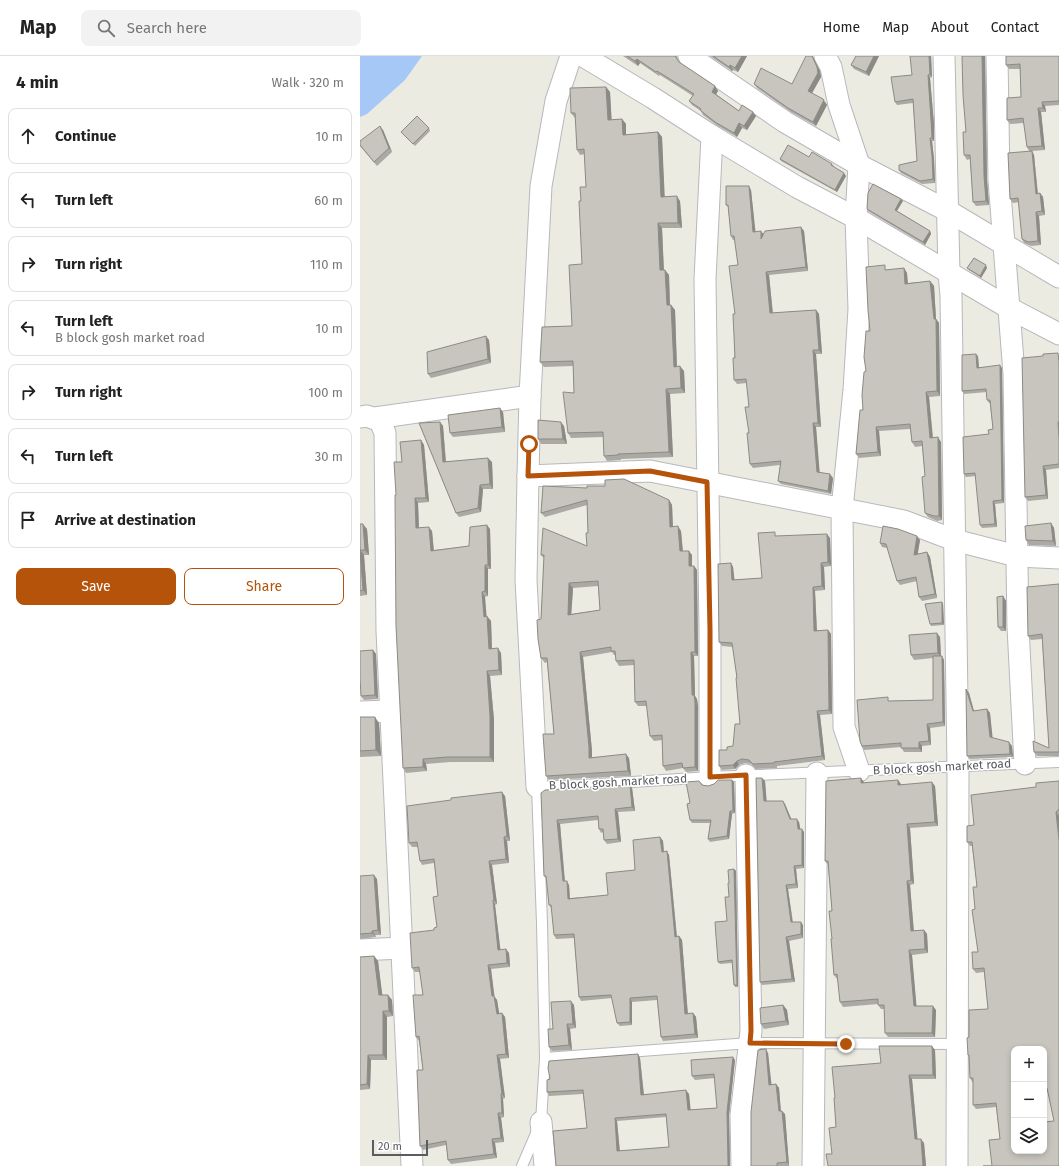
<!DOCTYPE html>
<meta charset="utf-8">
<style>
:root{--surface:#fff;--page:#f2f2f2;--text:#222;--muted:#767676;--line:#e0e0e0;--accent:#b45309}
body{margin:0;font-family:"Fira Sans",sans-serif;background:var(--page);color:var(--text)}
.controls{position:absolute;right:12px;bottom:12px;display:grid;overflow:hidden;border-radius:8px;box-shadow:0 2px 6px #0003}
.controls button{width:36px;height:36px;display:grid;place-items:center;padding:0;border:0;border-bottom:1px solid var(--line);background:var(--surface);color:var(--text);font:20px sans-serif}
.scale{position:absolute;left:12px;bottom:10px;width:56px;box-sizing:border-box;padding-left:4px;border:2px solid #5a5c61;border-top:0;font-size:11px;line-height:14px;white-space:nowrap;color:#5a5c61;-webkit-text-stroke:3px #fff;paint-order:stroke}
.stop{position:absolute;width:12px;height:12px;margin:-9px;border:3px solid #b45309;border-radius:50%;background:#fff}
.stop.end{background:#b45309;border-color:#fff;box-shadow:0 1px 4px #0008}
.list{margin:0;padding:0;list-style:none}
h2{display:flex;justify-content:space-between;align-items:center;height:52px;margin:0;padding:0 16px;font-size:17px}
h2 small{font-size:13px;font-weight:400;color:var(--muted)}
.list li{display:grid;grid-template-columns:26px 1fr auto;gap:12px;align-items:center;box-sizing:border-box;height:56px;margin:0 8px 8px;padding:0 8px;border:1px solid var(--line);border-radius:8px}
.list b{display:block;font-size:15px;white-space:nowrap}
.list p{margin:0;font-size:13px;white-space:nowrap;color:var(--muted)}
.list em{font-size:13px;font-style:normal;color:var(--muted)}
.actions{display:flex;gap:8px;padding:12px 16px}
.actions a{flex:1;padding:9px 0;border:1px solid var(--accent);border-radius:8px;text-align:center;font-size:14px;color:var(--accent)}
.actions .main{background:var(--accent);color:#fff}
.icon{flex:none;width:22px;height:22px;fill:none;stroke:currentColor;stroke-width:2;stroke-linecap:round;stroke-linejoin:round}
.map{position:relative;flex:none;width:699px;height:1110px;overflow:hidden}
header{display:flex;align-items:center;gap:24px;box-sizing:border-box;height:56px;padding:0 20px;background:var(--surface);border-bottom:1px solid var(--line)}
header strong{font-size:19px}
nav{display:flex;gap:22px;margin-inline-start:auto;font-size:14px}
.search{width:280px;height:36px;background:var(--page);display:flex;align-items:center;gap:10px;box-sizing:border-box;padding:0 14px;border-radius:8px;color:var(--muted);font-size:15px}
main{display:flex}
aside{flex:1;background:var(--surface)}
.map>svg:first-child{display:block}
.water{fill:#a6c8f7}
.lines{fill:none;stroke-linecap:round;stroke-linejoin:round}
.lane-casing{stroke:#b7b8bd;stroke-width:12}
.street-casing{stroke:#b7b8bd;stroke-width:23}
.lane{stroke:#fff;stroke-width:10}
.street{stroke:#fff;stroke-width:21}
.wall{fill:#aba9a3;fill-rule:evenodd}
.shaded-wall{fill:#8b8a85}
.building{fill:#c7c5be;stroke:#8b8a85;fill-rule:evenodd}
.route{stroke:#b45309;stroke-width:5}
.labels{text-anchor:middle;stroke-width:3;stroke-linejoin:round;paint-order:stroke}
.street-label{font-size:12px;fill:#5a5c61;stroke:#fff}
</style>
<header>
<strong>Map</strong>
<div class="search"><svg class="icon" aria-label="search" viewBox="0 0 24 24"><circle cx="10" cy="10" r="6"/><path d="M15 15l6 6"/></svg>Search here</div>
<nav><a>Home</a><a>Map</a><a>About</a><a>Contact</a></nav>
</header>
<main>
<aside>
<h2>4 min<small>Walk · 320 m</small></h2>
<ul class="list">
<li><svg class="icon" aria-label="ahead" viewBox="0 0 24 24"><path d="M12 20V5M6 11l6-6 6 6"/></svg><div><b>Continue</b></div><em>10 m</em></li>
<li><svg class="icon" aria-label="left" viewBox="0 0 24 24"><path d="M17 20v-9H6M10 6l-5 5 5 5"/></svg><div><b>Turn left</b></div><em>60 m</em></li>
<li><svg class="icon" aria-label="right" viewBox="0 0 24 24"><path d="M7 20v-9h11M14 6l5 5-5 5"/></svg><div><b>Turn right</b></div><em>110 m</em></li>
<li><svg class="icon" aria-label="left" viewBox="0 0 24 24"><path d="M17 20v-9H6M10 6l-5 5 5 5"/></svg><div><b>Turn left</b><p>B block gosh market road</p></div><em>10 m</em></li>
<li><svg class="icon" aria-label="right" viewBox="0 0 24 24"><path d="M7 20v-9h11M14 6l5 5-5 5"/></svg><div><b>Turn right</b></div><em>100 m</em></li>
<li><svg class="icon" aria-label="left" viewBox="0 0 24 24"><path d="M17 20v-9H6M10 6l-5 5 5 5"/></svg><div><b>Turn left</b></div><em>30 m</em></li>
<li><svg class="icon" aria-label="arrive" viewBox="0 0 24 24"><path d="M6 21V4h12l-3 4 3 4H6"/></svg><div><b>Arrive at destination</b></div></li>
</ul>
<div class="actions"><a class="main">Save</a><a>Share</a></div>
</aside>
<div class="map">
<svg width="699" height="1110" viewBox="0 0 699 1110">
<rect width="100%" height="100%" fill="#ecebe2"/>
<path class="water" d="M 0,0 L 62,0 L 45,24 L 7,58 L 0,61 Z"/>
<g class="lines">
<g class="lane-casing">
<g id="lane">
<path d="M 185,1002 L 390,987 L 598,988"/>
<path d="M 162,1110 L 181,1066 L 185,1002 L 182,867 L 177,731 L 225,729 L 350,721 L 699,706"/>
</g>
</g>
<g class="street-casing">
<g id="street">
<path d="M 223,0 L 293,42 L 352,80"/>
<path d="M 329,0 L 425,66 L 499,109 L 588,155 L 699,221"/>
<path d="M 465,0 L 471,11 L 479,49 L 499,109 L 496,162 L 499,253 L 494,334 L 482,453 L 484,671 L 499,715"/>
<path d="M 584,0 L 589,217 L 591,240 L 598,711 L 597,1110"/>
<path d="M 637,0 L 639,124 L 654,318 L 658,571 L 665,708"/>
<path d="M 0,361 L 7,360 L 20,365 L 25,377 L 27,575 L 52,1110"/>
<path d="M 15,362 L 170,340"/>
<path d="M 168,420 L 170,340 L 181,130 L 196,45 L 211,0"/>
<path d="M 0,656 L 30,655"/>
<path d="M 350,721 L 350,574 L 345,223 L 352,80 L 437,131 L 496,162 L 649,252 L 699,278"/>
<path d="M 177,731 L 166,524 L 168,420 L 290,415 L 544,465 L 594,484 L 657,500 L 699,502"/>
<path d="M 0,894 L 41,892"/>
<path d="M 181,1066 L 185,1110"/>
<path d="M 382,1110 L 381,1059 L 391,975 L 386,719"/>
<path d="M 453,1110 L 457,717"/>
</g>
</g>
<use href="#lane" class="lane"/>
<use href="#street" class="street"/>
</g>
<g class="wall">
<path d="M 263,0 L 317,0 L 318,4 L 319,6 L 355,30 L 358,35 L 356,38 L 379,55 L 393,56 L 396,60 L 387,74 L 382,72 L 377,81 L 358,70 L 343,59 L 341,55 L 332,49 L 329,45 L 333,40 L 300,19 L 299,20 L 280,7 L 278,10 Z"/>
<path d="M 350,0 L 387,0 L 378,16 L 373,14 L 372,15 Z"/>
<path d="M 496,0 L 519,0 L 509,20 L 494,13 L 491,9 Z"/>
<path d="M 571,0 L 572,21 L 570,22 L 574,68 L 574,85 L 572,85 L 574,103 L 575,127 L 562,128 L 541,117 L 539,114 L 557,105 L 553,47 L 537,49 L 535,46 L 552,19 Z"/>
<path d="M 602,0 L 625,0 L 627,124 L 629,149 L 616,150 L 613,146 L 610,103 L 607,104 L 604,99 L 606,76 Z"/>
<path d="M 699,0 L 699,49 L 685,50 L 686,56 L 681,56 L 685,94 L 672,95 L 674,99 L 678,137 L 680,137 L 683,141 L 685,159 L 679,160 L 681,189 L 671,190 L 664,187 L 662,183 L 659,146 L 653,147 L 650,143 L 669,95 L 667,91 L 664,67 L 650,68 L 647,64 L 661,41 L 660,13 L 649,13 L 646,9 Z"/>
<path d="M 453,1 L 460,15 L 461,21 L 452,37 L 466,47 L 467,49 L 456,70 L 431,56 L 397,32 L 394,28 L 432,28 Z"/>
<path d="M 246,31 L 250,36 L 251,64 L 262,63 L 266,68 L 266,79 L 298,76 L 302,81 L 304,141 L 320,145 L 322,172 L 302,172 L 304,214 L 309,219 L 310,249 L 311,249 L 315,254 L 317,310 L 324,315 L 325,337 L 310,338 L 313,401 L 261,403 L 261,404 L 247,405 L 244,400 L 243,381 L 211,382 L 208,377 L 214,337 L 213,310 L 184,311 L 180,306 L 212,270 L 222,208 L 221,145 L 226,131 L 225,98 L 220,99 L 217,94 L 216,62 L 215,62 L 211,57 Z"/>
<path d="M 69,72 L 70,75 L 55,90 L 41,76 Z"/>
<path d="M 23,74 L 32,96 L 17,110 L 0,90 L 0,85 Z"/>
<path d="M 449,101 L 472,108 L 474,110 L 473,111 L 486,120 L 477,136 L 421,105 L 420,103 Z"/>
<path d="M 391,134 L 395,176 L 404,178 L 444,175 L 448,215 L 409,219 L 413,257 L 456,254 L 459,258 L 462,298 L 456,298 L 461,371 L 456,371 L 459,417 L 473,422 L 471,438 L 421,428 L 418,425 L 420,409 L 393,412 L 390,408 L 389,377 L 389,351 L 387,327 L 377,328 L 374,324 L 375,258 L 378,209 L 375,184 L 373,184 L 371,180 L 368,151 L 366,149 Z"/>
<path d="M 541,143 L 543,145 L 537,155 L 570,175 L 571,178 L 565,189 L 508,155 L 507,153 Z"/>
<path d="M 544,212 L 547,217 L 548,227 L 570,225 L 574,230 L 576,263 L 579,267 L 580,340 L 569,341 L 573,381 L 581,386 L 582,464 L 577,465 L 568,461 L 565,457 L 565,420 L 562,390 L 555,391 L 552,386 L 550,373 L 519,375 L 521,400 L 499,402 L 496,398 L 503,354 L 506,315 L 510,275 L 528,214 Z"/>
<path d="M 607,212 L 627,212 L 621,222 L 609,214 Z"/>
<path d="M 129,284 L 131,307 L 71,322 L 68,318 Z"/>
<path d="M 699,298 L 699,412 L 686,414 L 688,443 L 668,445 L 665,441 Z"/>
<path d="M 618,300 L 619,311 L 642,312 L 644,447 L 635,448 L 637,471 L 622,472 L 620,469 L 616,420 L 606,421 L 604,418 L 633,373 L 630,347 L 629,347 L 627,344 L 627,336 L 604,338 L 602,335 Z"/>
<path d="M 143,356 L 145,376 L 93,381 L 90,377 Z"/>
<path d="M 80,366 L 83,370 L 86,405 L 132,406 L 133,433 L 123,433 L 121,456 L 99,461 L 96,457 L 59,367 Z"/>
<path d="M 204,370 L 207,388 L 181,388 L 178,383 Z"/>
<path d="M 61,384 L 64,389 L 69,446 L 58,447 L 59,472 L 72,475 L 74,494 L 109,490 L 130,473 L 131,513 L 128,513 L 128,540 L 125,541 L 126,560 L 131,565 L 132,593 L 141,597 L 142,619 L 130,620 L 134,664 L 134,706 L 90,706 L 66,708 L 67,715 L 46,717 L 43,712 L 36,439 L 42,406 Z"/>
<path d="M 183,430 L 309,444 L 312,449 L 313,471 L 321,475 L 323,495 L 332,499 L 332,510 L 334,510 L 337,514 L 338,600 L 334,600 L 335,640 L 337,643 L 338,651 L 338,715 L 326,716 L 323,712 L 306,715 L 303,710 L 302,684 L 294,685 L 290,680 L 287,650 L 278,650 L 275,646 L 274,609 L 259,610 L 256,605 L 256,599 L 254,599 L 252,596 L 223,601 L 232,695 L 232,701 L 269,702 L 271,720 L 189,724 L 186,720 L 194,678 L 187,606 L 185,607 L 181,602 L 181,563 L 184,502 L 181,499 L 227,490 L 228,477 L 227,449 L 185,461 L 181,457 ZM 238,530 L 240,554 L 211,558 L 213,532 Z"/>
<path d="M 691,467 L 694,472 L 696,490 L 669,489 L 666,484 Z"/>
<path d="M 0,468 L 7,473 L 9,499 L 4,499 L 7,539 L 0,540 Z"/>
<path d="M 418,480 L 470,482 L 471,510 L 464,511 L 465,534 L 455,535 L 457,574 L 468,574 L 471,578 L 472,658 L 460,659 L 465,704 L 417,710 L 417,712 L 396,713 L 391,708 L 385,707 L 379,709 L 375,713 L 362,714 L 359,710 L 367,694 L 373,690 L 380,668 L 377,622 L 373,591 L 362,590 L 359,586 L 371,507 L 373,511 L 374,524 L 402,522 Z"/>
<path d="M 560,484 L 557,498 L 567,496 L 570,501 L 577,542 L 562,545 L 559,541 L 557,525 L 540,529 L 537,525 L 527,492 L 522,491 L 520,487 Z"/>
<path d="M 699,528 L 699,700 L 677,700 L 674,696 L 689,692 L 682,583 L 671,584 L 668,580 Z"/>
<path d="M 643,540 L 646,545 L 646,575 L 641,575 L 638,571 Z"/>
<path d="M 582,546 L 583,548 L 584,569 L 571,570 L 570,568 Z"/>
<path d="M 580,581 L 581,600 L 584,604 L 585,670 L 570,672 L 571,689 L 562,690 L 562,696 L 544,696 L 541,691 L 504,694 L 502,690 L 530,645 L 573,644 L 573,602 L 554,604 L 551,599 Z"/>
<path d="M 13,594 L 16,598 L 18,643 L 4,644 L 1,640 Z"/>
<path d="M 609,637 L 614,655 L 627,653 L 630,657 L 632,682 L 652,690 L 653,701 L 610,703 L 607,700 Z"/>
<path d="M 0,661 L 19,667 L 21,700 L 0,701 Z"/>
<path d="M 402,722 L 405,725 L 406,745 L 425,748 L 431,763 L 439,766 L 440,773 L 444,776 L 444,812 L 436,813 L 438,832 L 428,833 L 433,866 L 443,869 L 443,882 L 429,885 L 435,926 L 402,929 L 400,926 Z"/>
<path d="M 372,724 L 374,726 L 375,757 L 372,758 L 369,783 L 350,786 L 348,783 L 350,767 L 332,767 L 330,764 L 330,747 L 342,729 L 348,730 Z"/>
<path d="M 699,725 L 699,1110 L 632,1110 L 640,1083 L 636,1051 L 616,1053 L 613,1049 L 613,1027 L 610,1022 L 609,1002 L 608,999 L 609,981 L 628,953 L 624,916 L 616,917 L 613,913 L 618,896 L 615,853 L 617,831 L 612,790 L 610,790 L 607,786 L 614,769 L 676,731 ZM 654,993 L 684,993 L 684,1037 L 688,1036 L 694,1065 L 654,1095 Z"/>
<path d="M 504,726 L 504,727 L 541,728 L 541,729 L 575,730 L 578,770 L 550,772 L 554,828 L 550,829 L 554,875 L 564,874 L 567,878 L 568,897 L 552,899 L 556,950 L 576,954 L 575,981 L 528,981 L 525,977 L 524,953 L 521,953 L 518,949 L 518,948 L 483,951 L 480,946 L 478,923 L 477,923 L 474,919 L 472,883 L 472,855 L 468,809 L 465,805 Z"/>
<path d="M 270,729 L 272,732 L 275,755 L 258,756 L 261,786 L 247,788 L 244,784 L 243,776 L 241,777 L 239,773 L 238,764 L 200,768 L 205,825 L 209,829 L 210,842 L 248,839 L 275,814 L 300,781 L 303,785 L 304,796 L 309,799 L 317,880 L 319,880 L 322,884 L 328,958 L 333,957 L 336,961 L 338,982 L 303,985 L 301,981 L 297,944 L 272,946 L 272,969 L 260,970 L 257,967 L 252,942 L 221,945 L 219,941 L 214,882 L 196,883 L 194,879 L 192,853 L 189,849 L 187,823 L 184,820 L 181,737 Z"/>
<path d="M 145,740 L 150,785 L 147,785 L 149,807 L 132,809 L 137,848 L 135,849 L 140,894 L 149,897 L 150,911 L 131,913 L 134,940 L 137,944 L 139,958 L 142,957 L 145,961 L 149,1002 L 140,1003 L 145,1042 L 143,1043 L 144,1061 L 141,1062 L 144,1086 L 135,1087 L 137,1102 L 91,1108 L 88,1104 L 86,1089 L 63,1094 L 60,1090 L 63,1014 L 59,985 L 56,981 L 63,939 L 60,916 L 55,916 L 52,912 L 74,874 L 77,871 L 78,840 L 74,807 L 62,809 L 60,805 L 58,791 L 52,791 L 49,787 Z"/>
<path d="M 374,813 L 376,815 L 378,931 L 375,931 L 374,929 L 372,907 L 360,908 L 358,906 L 367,865 L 369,841 L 369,827 Z"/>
<path d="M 0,820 L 17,823 L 21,879 L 15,879 L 16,881 L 0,883 Z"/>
<path d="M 14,900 L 18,905 L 22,939 L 28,939 L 32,944 L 33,960 L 27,961 L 27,1004 L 11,1004 L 10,1033 L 0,1034 L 0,901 Z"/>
<path d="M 214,949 L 216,972 L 210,973 L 212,994 L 192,995 L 189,991 Z"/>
<path d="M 423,949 L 427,954 L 429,969 L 404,973 L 401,968 Z"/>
<path d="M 575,994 L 576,1023 L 552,1023 L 557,1083 L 564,1087 L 566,1110 L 468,1110 L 472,1098 L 476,1071 L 475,1042 L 521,1007 Z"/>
<path d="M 408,997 L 411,1029 L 416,1028 L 419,1032 L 421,1055 L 425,1058 L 429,1110 L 391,1110 Z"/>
<path d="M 278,998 L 280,1002 L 284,1038 L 329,1038 L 330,1054 L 357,1052 L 355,1022 L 335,1024 L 332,1020 L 375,1004 L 369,1059 L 370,1110 L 196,1110 L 227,1072 L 223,1038 L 189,1040 L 187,1036 L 190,1023 ZM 306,1061 L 309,1091 L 260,1095 L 257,1065 Z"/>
</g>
<g class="shaded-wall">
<path d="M 382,0 L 387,0 L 378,16 L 375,12 Z"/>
<path d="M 452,0 L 453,1 L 460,15 L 461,21 L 451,39 L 448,35 Z"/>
<path d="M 514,0 L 519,0 L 509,20 L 506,16 Z"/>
<path d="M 569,0 L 571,0 L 572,21 L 570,18 Z"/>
<path d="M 622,0 L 625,0 L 627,124 L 629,149 L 626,145 L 624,120 Z"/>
<path d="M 277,3 L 280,7 L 278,10 L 275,5 Z"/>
<path d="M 370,9 L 373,14 L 372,15 L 369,11 Z"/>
<path d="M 568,19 L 570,22 L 574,68 L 574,85 L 572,82 Z"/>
<path d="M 355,30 L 358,35 L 355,40 L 352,36 Z"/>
<path d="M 246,31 L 250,36 L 252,69 L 248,64 Z"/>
<path d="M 463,43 L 467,49 L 456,70 L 453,66 Z"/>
<path d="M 682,46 L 685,50 L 686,56 L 683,52 Z"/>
<path d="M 678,52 L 681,56 L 685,94 L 682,90 Z"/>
<path d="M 393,56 L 396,60 L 387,74 L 384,70 Z"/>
<path d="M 262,63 L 266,68 L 266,84 L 263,79 Z"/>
<path d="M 379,67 L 382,72 L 377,81 L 374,77 Z"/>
<path d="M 20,70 L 23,74 L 32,96 L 29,92 Z"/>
<path d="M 298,76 L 302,81 L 305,146 L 301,141 Z"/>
<path d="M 570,82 L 572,85 L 574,103 L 575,127 L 573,123 Z"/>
<path d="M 672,95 L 674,99 L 678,142 L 676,138 Z"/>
<path d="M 484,117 L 486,120 L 477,136 L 475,134 Z"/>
<path d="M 389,130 L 391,134 L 396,180 L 393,176 Z"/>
<path d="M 680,137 L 683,141 L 685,159 L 682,155 Z"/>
<path d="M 317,140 L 320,145 L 322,172 L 318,167 Z"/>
<path d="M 541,143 L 543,145 L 536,156 L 535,154 Z"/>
<path d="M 676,156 L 679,160 L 681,189 L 678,185 Z"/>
<path d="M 298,167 L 302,172 L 304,219 L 300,214 Z"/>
<path d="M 441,171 L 444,175 L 448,215 L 446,211 Z"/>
<path d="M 401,175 L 404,179 L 401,183 Z"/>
<path d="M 570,175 L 571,178 L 565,189 L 563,186 Z"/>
<path d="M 626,209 L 627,212 L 621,222 L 620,220 Z"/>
<path d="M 544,212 L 547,217 L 548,232 L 545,228 Z"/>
<path d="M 305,214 L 309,219 L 310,254 L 307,249 Z"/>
<path d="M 406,216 L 409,219 L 413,261 L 410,257 Z"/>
<path d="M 570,225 L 574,230 L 576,263 L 579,267 L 580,340 L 577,335 L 574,263 Z"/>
<path d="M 311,249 L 315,254 L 317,316 L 314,311 Z"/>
<path d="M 456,254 L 459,258 L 462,298 L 459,294 Z"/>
<path d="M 126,280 L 129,284 L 131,307 L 128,303 Z"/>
<path d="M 453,294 L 456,298 L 461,371 L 458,367 Z"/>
<path d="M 616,298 L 618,300 L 619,314 L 617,312 Z"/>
<path d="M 640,309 L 642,312 L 644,447 L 642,444 Z"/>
<path d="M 320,310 L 324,315 L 325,337 L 321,332 Z"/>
<path d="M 306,333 L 310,338 L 313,401 L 309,396 Z"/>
<path d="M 566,336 L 569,341 L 573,386 L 570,382 Z"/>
<path d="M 140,352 L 143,356 L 145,376 L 142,371 Z"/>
<path d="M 80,366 L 83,370 L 86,410 L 83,406 Z"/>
<path d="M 201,366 L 204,370 L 207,388 L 203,383 Z"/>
<path d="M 698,366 L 699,368 L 699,383 Z"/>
<path d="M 453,367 L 456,371 L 460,420 L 457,416 Z"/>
<path d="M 516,371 L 519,375 L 521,400 L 518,396 Z"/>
<path d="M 578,381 L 581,386 L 582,464 L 579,460 Z"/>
<path d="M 61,384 L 64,389 L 69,446 L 66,442 Z"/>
<path d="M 128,402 L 132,406 L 133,433 L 130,428 Z"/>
<path d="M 683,410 L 686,414 L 688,443 L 686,439 Z"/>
<path d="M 470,418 L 473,422 L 471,438 L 468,435 Z"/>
<path d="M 120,429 L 123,433 L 121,456 L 118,452 Z"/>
<path d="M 55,442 L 58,447 L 59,476 L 56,472 Z"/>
<path d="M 309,444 L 312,449 L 313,475 L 310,471 Z"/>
<path d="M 633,445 L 635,448 L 637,471 L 635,468 Z"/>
<path d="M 691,467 L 694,472 L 696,490 L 693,485 Z"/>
<path d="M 3,468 L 7,473 L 9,499 L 5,494 Z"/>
<path d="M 127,469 L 130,473 L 131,513 L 128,509 Z"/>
<path d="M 318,470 L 321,475 L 323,499 L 320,495 Z"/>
<path d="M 69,471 L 72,475 L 74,499 L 71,495 Z"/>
<path d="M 467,478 L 470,482 L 471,510 L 468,506 Z"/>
<path d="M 557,480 L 560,484 L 557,503 L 554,499 Z"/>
<path d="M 0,494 L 4,499 L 7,539 L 3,534 Z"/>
<path d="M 329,495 L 332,499 L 332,515 L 329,510 Z"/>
<path d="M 567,496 L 570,501 L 577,542 L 575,538 Z"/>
<path d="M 371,507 L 373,511 L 375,528 L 372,524 Z"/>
<path d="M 461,507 L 464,511 L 465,534 L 462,530 Z"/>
<path d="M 125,509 L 128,513 L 128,540 L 125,535 Z"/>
<path d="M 334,510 L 337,514 L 338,600 L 335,596 Z"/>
<path d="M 209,527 L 213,532 L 211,563 L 208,559 Z"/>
<path d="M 453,531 L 455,535 L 457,579 L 454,575 Z"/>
<path d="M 122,536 L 125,541 L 127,565 L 124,561 Z"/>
<path d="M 643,540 L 646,545 L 646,575 L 643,571 Z"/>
<path d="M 582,546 L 583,548 L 584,569 L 582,567 Z"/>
<path d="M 127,560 L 131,565 L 132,597 L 129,593 Z"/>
<path d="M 468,574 L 471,578 L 472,658 L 469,654 Z"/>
<path d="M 577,577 L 580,581 L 581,602 L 578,597 Z"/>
<path d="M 138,592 L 141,597 L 142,619 L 139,614 Z"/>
<path d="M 13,594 L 16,598 L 18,643 L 15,639 Z"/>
<path d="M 220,596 L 223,601 L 232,695 L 232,706 L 229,702 Z"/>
<path d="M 331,596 L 334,600 L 335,640 L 337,643 L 338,651 L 338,715 L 335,711 Z"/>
<path d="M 582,600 L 584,604 L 585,670 L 583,666 Z"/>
<path d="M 127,615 L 130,620 L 134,664 L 134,706 L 130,701 Z"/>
<path d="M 606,633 L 609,637 L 615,659 L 613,655 Z"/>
<path d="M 627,653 L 630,657 L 633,685 L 630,681 Z"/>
<path d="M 457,655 L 460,659 L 465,704 L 462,700 Z"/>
<path d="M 15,661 L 19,667 L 21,700 L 16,694 Z"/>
<path d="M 567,668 L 570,672 L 571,689 L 569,685 Z"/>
<path d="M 559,686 L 562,690 L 562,696 L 559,692 Z"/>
<path d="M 649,686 L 652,690 L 653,701 L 650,698 Z"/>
<path d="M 266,698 L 269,702 L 271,720 L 268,715 Z"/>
<path d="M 63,703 L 66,708 L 67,715 L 63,711 Z"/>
<path d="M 377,705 L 379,709 L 375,713 L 373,709 Z"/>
<path d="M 402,722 L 405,725 L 407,749 L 404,745 Z"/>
<path d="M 501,722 L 504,726 L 504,732 L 501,727 Z"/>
<path d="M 372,724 L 374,726 L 375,757 L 373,755 Z"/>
<path d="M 538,724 L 541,728 L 541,733 L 538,729 Z"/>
<path d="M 572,726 L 575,730 L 578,770 L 575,766 Z"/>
<path d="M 270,729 L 272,732 L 275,755 L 272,751 Z"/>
<path d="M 142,736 L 145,740 L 150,785 L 147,780 Z"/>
<path d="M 423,745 L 425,748 L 433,767 L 430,763 Z"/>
<path d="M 255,753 L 258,756 L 261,786 L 258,783 Z"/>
<path d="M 370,755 L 372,758 L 369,783 L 367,780 Z"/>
<path d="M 696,756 L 699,760 L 699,784 Z"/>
<path d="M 437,763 L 439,766 L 441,777 L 438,773 Z"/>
<path d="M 197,764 L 200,768 L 205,829 L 203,825 Z"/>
<path d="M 547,768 L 550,772 L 554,828 L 551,824 Z"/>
<path d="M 442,773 L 444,776 L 444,812 L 442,809 Z"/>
<path d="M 144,781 L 147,785 L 149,807 L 146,803 Z"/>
<path d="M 300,781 L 303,785 L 304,799 L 302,796 Z"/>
<path d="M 307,795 L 309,799 L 317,884 L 315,881 Z"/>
<path d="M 129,805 L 132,809 L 137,848 L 134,844 Z"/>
<path d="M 434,810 L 436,813 L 438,832 L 436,828 Z"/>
<path d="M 374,813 L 376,815 L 378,931 L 377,929 Z"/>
<path d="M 14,819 L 17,823 L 21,879 L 18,874 Z"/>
<path d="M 207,825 L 209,829 L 210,846 L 208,843 Z"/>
<path d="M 547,825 L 550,829 L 554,879 L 551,875 Z"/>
<path d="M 426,829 L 428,833 L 433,870 L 431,866 Z"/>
<path d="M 133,844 L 135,849 L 141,898 L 138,894 Z"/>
<path d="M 441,866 L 443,869 L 443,882 L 441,878 Z"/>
<path d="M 564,874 L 567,878 L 568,897 L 565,893 Z"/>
<path d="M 12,875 L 15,879 L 16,881 L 12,877 Z"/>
<path d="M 319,880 L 322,884 L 328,962 L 325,958 Z"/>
<path d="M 426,881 L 429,885 L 435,926 L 432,923 Z"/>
<path d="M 146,893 L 149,897 L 150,911 L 147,907 Z"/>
<path d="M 549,894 L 552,899 L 557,955 L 554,950 Z"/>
<path d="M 14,900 L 18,905 L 23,944 L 19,939 Z"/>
<path d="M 128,909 L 131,913 L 135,944 L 132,940 Z"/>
<path d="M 28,939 L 32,944 L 33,960 L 29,955 Z"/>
<path d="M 134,940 L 137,944 L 140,962 L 137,958 Z"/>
<path d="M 270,942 L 272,946 L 272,969 L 270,966 Z"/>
<path d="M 211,945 L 214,949 L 216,972 L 213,968 Z"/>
<path d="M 423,949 L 427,954 L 429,969 L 426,965 Z"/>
<path d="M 573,950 L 576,954 L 575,981 L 572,977 Z"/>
<path d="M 23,955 L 27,961 L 27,1004 L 23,999 Z"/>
<path d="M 142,957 L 145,961 L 149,1002 L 146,998 Z"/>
<path d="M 333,957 L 336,961 L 338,982 L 335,978 Z"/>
<path d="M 207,968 L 210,973 L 212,994 L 209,989 Z"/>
<path d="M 572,990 L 575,994 L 576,1023 L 573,1019 Z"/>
<path d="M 406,993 L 408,997 L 412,1033 L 409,1029 Z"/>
<path d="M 278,998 L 280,1002 L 284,1042 L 281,1039 Z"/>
<path d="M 8,999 L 11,1004 L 10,1033 L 7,1028 Z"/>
<path d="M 137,999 L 140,1003 L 145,1042 L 142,1038 Z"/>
<path d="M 373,1001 L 375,1004 L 369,1059 L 370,1110 L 368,1110 L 368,1107 L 367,1056 Z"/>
<path d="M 549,1019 L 552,1023 L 558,1087 L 555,1083 Z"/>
<path d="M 416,1028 L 419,1032 L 421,1059 L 419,1055 Z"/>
<path d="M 326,1034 L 329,1038 L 331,1057 L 328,1054 Z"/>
<path d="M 652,1036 L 654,1039 L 654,1054 Z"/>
<path d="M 141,1038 L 143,1043 L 144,1061 L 142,1057 Z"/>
<path d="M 422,1055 L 425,1058 L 429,1110 L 427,1106 Z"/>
<path d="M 138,1057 L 141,1062 L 144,1086 L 141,1082 Z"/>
<path d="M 255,1062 L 257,1065 L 260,1099 L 257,1095 Z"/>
<path d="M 132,1083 L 135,1087 L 137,1102 L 134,1098 Z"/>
<path d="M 561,1083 L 564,1087 L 566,1110 L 563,1110 Z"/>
</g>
<g class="building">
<path d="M 267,0 L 315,0 L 319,6 L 355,30 L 352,36 L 379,55 L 382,49 L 393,56 L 384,70 L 379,67 L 374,77 L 355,66 L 340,54 L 341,53 L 329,45 L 334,38 L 297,15 L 296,16 L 277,3 L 275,5 Z"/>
<path d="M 353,0 L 382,0 L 375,12 L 370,9 L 369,11 Z"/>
<path d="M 446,0 L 452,0 L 457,11 L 458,17 L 448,35 L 463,43 L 464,44 L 453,66 L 428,52 L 394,28 L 401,12 L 432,28 Z"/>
<path d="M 496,0 L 514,0 L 506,16 L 491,9 Z"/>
<path d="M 550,0 L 569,0 L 570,18 L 568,19 L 571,64 L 572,82 L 570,82 L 572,100 L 573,123 L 560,125 L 539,114 L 539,109 L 557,105 L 553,43 L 535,46 L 531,21 L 552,19 Z"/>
<path d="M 602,0 L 622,0 L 624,120 L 626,145 L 613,146 L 610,99 L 604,99 L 603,76 L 606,76 L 603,39 Z"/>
<path d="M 646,0 L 699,0 L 699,45 L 682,46 L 683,52 L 678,52 L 682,90 L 667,91 L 663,62 L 647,64 L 647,42 L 661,41 L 660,8 L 646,9 Z"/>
<path d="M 246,31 L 248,64 L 262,63 L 263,79 L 298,76 L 301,141 L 317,140 L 318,167 L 298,167 L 300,214 L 305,214 L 307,249 L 311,249 L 314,311 L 320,310 L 321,332 L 306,333 L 309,396 L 258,398 L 258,399 L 244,400 L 243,376 L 208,377 L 203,336 L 214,337 L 213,305 L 180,306 L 182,271 L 212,270 L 209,209 L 222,208 L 219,145 L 221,145 L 220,131 L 226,131 L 224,93 L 217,94 L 215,57 L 211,57 L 210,32 Z"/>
<path d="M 57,60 L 69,72 L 53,88 L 41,76 Z"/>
<path d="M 20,70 L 29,92 L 14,106 L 0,89 L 0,85 Z"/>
<path d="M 428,89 L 449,101 L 452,96 L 472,108 L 471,109 L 484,117 L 475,134 L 420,103 Z"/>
<path d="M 672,95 L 676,138 L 680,137 L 682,155 L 676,156 L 678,185 L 668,186 L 662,183 L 658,142 L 650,143 L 648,97 Z"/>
<path d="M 513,128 L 541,143 L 535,154 L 570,175 L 563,186 L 507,153 L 508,137 Z"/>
<path d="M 366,130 L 389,130 L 393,176 L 401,175 L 401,183 L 405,175 L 441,171 L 446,211 L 406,216 L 410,257 L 456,254 L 459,294 L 453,294 L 458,367 L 453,367 L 457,416 L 470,418 L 468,435 L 418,425 L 421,405 L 390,408 L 387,377 L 389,377 L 385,351 L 389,351 L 386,323 L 374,324 L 373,302 L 375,302 L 373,258 L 375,258 L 369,210 L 378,209 L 374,180 L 371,180 L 368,149 L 366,149 Z"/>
<path d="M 614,202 L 626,209 L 620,220 L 607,212 Z"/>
<path d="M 525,209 L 525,214 L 544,212 L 545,228 L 570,225 L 574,263 L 576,263 L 577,335 L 566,336 L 570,382 L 578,381 L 579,460 L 574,460 L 565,457 L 562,421 L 565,420 L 562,385 L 552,386 L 550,368 L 516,371 L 518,396 L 496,398 L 500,354 L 503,354 L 502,339 L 504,316 L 506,315 L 504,301 L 506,275 L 510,275 L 508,254 L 506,211 Z"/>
<path d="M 126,280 L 128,303 L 68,318 L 67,296 Z"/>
<path d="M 698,297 L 699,306 L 699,366 L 698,366 L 699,383 L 699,408 L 683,410 L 686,439 L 665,441 L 662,302 L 683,300 L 683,298 Z"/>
<path d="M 616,298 L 617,312 L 640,309 L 642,444 L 633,445 L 635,468 L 620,469 L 615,417 L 604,418 L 603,381 L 629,378 L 628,374 L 633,373 L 630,344 L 627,344 L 626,333 L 602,335 L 602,299 Z"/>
<path d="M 140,352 L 142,371 L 90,377 L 88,359 Z"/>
<path d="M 178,364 L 201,366 L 203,383 L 178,383 Z"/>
<path d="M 80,366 L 83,406 L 128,402 L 130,428 L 120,429 L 118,452 L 96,457 L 59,367 Z"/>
<path d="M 61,384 L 66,442 L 55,442 L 56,472 L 69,471 L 71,495 L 109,490 L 110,471 L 127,469 L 128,509 L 125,509 L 125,535 L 122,536 L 124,561 L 127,560 L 129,593 L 138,592 L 139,614 L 127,615 L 130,660 L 130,701 L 87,701 L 63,703 L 63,711 L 43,712 L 36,570 L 35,439 L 36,439 L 34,406 L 42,406 L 40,386 Z"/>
<path d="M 264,423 L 309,444 L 310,471 L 318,470 L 320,495 L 329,495 L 329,510 L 334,510 L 335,596 L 331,596 L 332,639 L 334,639 L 335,646 L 335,711 L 323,712 L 322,707 L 303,710 L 302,679 L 290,680 L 286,645 L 275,646 L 274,604 L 256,605 L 255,595 L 251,595 L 251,591 L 220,596 L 229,691 L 229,702 L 266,698 L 268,715 L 186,720 L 183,678 L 194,678 L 187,602 L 181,602 L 178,583 L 177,564 L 181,563 L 184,499 L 181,499 L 183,472 L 227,490 L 226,477 L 228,477 L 227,444 L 181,457 L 183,430 L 227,432 L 227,430 L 245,430 L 245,424 ZM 238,525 L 240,554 L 208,559 L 209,527 Z"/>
<path d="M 691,467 L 693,485 L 666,484 L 665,470 Z"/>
<path d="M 0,468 L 3,468 L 5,494 L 0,494 L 3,534 L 0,535 Z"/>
<path d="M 523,470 L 538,473 L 557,480 L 554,499 L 567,496 L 575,538 L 559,541 L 556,521 L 537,525 L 526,488 L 520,487 Z"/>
<path d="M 415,476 L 415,480 L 467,478 L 468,506 L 461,507 L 462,530 L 453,531 L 454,575 L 468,574 L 469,654 L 457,655 L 462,700 L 414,706 L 414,707 L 393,708 L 389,704 L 382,703 L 377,705 L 373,709 L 359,710 L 359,694 L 367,694 L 367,691 L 373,690 L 375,668 L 380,668 L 376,622 L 377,622 L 372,587 L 359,586 L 358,508 L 371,507 L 372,524 L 402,522 L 398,477 Z"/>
<path d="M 699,528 L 699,696 L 674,696 L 673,685 L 689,692 L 682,578 L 668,580 L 667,531 Z"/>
<path d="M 643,540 L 643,571 L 638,571 L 637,541 Z"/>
<path d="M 582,546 L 582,567 L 570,568 L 565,548 Z"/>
<path d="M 577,577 L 578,597 L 551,599 L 549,579 Z"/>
<path d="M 13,594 L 15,639 L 1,640 L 0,622 L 0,595 Z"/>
<path d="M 573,600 L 582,600 L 583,666 L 567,668 L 569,685 L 559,686 L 559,692 L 541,692 L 541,687 L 502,690 L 500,685 L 497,644 L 528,641 L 528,645 L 573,644 Z"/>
<path d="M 606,633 L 613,655 L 627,653 L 630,681 L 649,686 L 650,698 L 607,700 Z"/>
<path d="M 0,661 L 15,661 L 16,694 L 0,695 Z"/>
<path d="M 396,722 L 402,722 L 404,745 L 423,745 L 430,763 L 437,763 L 438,773 L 442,773 L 442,809 L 434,810 L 436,828 L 426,829 L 431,866 L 441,866 L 441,878 L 426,881 L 432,923 L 400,926 Z"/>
<path d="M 501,722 L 501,727 L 538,724 L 538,729 L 572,726 L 575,766 L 547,768 L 551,824 L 547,825 L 551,875 L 564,874 L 565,893 L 549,894 L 554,950 L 573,950 L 572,977 L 525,977 L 524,949 L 518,949 L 518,943 L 480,946 L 477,918 L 474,919 L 471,883 L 472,883 L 469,855 L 472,855 L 468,805 L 465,805 L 466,725 Z"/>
<path d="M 358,724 L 372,724 L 373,755 L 370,755 L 367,780 L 348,783 L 351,764 L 330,764 L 327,748 L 330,747 L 326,726 L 339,725 L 342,729 L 348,730 L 354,728 Z"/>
<path d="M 699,725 L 699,753 L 696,756 L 699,784 L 699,1110 L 623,1110 L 632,1110 L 629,1084 L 640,1083 L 636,1047 L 613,1049 L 613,1022 L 610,1022 L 609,999 L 608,999 L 607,982 L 609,981 L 609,954 L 628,953 L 624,912 L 613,913 L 612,896 L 618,896 L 612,854 L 615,853 L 613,831 L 617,831 L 612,786 L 607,786 L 607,770 L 614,769 L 611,739 L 676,731 L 676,727 ZM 654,993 L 684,993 L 684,1032 L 687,1032 L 694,1065 L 684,1066 L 684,1095 L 654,1095 L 654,1054 L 652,1036 L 654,1036 Z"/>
<path d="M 270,729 L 272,751 L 255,753 L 258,783 L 244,784 L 243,773 L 239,773 L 238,760 L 197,764 L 203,825 L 207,825 L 208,843 L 248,839 L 246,817 L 275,814 L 273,784 L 300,781 L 302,796 L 307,795 L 315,881 L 319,880 L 325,958 L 333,957 L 335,978 L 301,981 L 297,940 L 270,942 L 270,966 L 257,967 L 251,939 L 219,941 L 214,878 L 194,879 L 191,849 L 189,849 L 186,820 L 184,820 L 181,737 L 185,734 Z"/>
<path d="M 142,736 L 147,780 L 144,781 L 146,803 L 129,805 L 134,844 L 133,844 L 138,894 L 146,893 L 147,907 L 128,909 L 132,940 L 134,940 L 137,958 L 142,957 L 146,998 L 137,999 L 142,1038 L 141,1038 L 142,1057 L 138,1057 L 141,1082 L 132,1083 L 134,1098 L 88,1104 L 86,1085 L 60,1090 L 57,1014 L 63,1014 L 59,980 L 56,981 L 53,939 L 63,939 L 59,911 L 52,912 L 50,877 L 74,874 L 74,872 L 77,871 L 73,841 L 78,840 L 74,803 L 60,805 L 57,786 L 49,787 L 47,750 L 91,744 L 91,742 Z"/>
<path d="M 374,813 L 377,929 L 374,929 L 372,904 L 358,906 L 356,880 L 355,866 L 367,865 L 365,841 L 369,841 L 368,827 L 369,827 L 368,814 Z"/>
<path d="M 14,819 L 18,874 L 12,875 L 12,877 L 0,878 L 0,820 Z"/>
<path d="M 14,900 L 19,939 L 28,939 L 29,955 L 23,955 L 23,999 L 8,999 L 7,1028 L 0,1029 L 0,901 Z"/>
<path d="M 211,945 L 213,968 L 207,968 L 209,989 L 189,991 L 188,973 L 193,973 L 191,946 Z"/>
<path d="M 423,949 L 426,965 L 401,968 L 400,952 Z"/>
<path d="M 519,990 L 572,990 L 573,1019 L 549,1019 L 555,1083 L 561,1083 L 563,1110 L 468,1110 L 466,1098 L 472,1098 L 469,1072 L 476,1071 L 474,1042 L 475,1042 L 472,1011 L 521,1007 Z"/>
<path d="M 406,993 L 409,1029 L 416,1028 L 419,1055 L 422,1055 L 427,1106 L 417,1107 L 417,1110 L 391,1110 L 391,1056 L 398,994 Z"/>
<path d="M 278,998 L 281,1039 L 326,1034 L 328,1054 L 357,1052 L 354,1018 L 332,1020 L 331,1004 L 373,1001 L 367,1056 L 368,1107 L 368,1110 L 196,1110 L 193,1075 L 227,1072 L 223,1034 L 187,1036 L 187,1024 L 190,1023 L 188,1012 L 189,1005 ZM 306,1058 L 309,1091 L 257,1095 L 255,1062 Z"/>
</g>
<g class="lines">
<path class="route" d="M 169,388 L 168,420 L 290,415 L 347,426 L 350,574 L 350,721 L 386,719 L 391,975 L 390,987 L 486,988"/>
</g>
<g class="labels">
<g class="street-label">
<text transform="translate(582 711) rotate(-3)" y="4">B block gosh market road</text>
<text transform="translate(258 726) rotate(-3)" y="4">B block gosh market road</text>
</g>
</g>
</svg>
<div class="controls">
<button>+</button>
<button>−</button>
<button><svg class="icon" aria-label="layers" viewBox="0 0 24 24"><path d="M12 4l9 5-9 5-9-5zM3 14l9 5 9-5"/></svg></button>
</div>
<div class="scale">20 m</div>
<div class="stop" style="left:169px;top:388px"></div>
<div class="stop end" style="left:486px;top:988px"></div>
</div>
</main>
